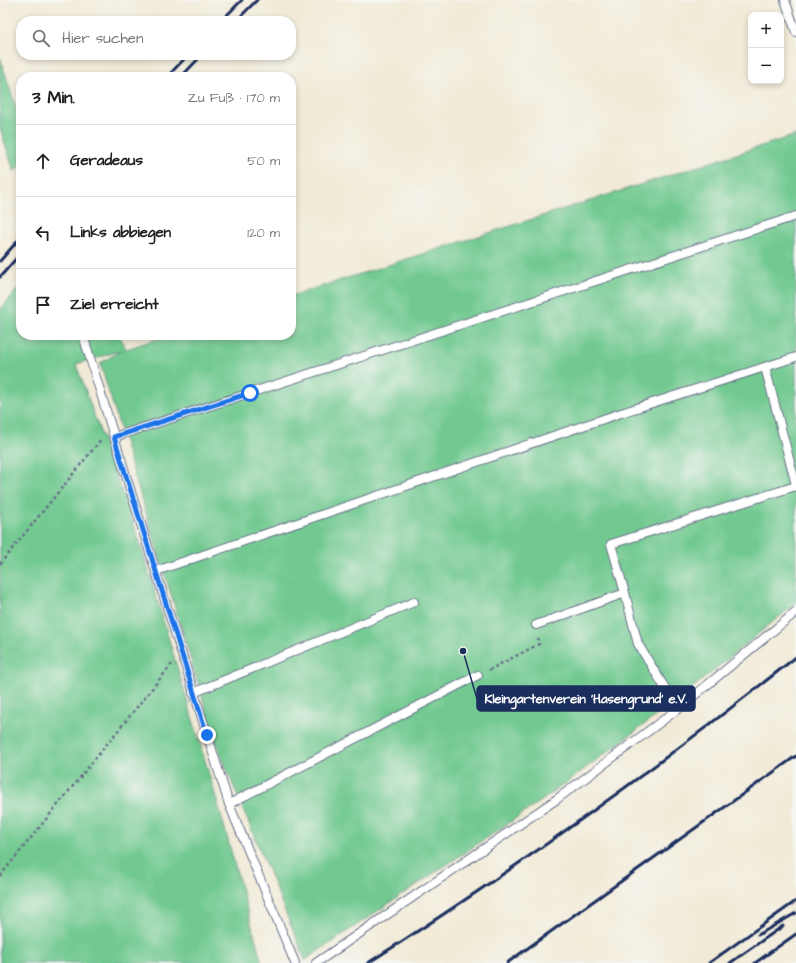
<!DOCTYPE html>
<html lang="de">
<meta charset="utf-8">
<style>
:root{--surface:#fff;--page:#f2f2f2;--text:#202124;--muted:#757577;--line:#e0e0e0}
body{margin:0;font-family:"Architects Daughter",sans-serif;background:var(--page);color:var(--text)}
.controls{position:absolute;right:12px;top:12px;display:grid;overflow:hidden;border-radius:8px;box-shadow:0 2px 6px #0003}
.controls button{width:36px;height:36px;display:grid;place-items:center;padding:0;border:0;border-bottom:1px solid var(--line);background:var(--surface);color:var(--text);font:20px sans-serif}
.stop{position:absolute;width:12px;height:12px;margin:-9px;border:3px solid #1a73e8;border-radius:50%;background:#fff}
.stop.end{background:#1a73e8;border-color:#fff;box-shadow:0 1px 4px #0008}
.list{margin:0;padding:0;list-style:none}
h2{display:flex;justify-content:space-between;align-items:center;height:52px;margin:0;padding:0 16px;font-size:17px}
h2 small{font-size:13px;font-weight:400;color:var(--muted)}
.list li{display:grid;grid-template-columns:26px 1fr auto;gap:12px;align-items:center;box-sizing:border-box;height:72px;padding:0 16px;border-top:1px solid var(--line)}
.list b{display:block;font-size:15px;white-space:nowrap}
.list em{font-size:13px;font-style:normal;color:var(--muted)}
.icon{flex:none;width:22px;height:22px;fill:none;stroke:currentColor;stroke-width:2;stroke-linecap:round;stroke-linejoin:round}
.map{position:relative;flex:none;width:796px;height:963px;overflow:hidden}
.search{position:absolute;background:var(--surface);box-shadow:0 2px 6px #0003;left:16px;top:16px;width:280px;height:44px;display:flex;align-items:center;gap:10px;box-sizing:border-box;padding:0 14px;border-radius:16px;color:var(--muted);font-size:15px}
.panel{position:absolute;background:var(--surface);box-shadow:0 2px 6px #0003;left:16px;top:72px;width:280px;height:268px;border-radius:16px}
.map>svg:first-child{display:block}
.green{fill:#71c990;stroke:#467c77}
.lines{fill:none;stroke-linecap:round;stroke-linejoin:round}
.lane-casing{stroke:#667088;stroke-width:10}
.path{stroke:#667088;stroke-width:2.5;stroke-dasharray:3 3;stroke-linecap:butt}
.lane{stroke:#fff;stroke-width:8}
.rail{stroke:#1b2f5e;stroke-width:3}
.route{stroke:#1a73e8;stroke-width:5}
.leader{fill:none;stroke:#1b2f5e;stroke-width:1.5}
.callout-dot{fill:#1b2f5e;stroke:#f6f6f2;stroke-width:1.5}
.callout{fill:#1b2f5e;stroke:#1b2f5e;stroke-width:1.5}
.callout-label{font-size:13px;text-anchor:middle;font-weight:bold;fill:#fff}
</style>
<div class="map">
<svg width="796" height="963" viewBox="0 0 796 963">
<rect width="100%" height="100%" fill="#f6f6f2"/>
<filter id="ink" filterUnits="userSpaceOnUse"><feTurbulence type="fractalNoise" baseFrequency=".025" numOctaves="2"/><feDisplacementMap in="SourceGraphic" scale="8" xChannelSelector="R" yChannelSelector="G"/><feConvolveMatrix kernelMatrix="1 2 1 2 8 2 1 2 1" color-interpolation-filters="sRGB"/></filter>
<filter id="wash" filterUnits="userSpaceOnUse"><feTurbulence type="fractalNoise" baseFrequency=".012" numOctaves="4" result="noise"/><feDisplacementMap in="SourceGraphic" scale="16" xChannelSelector="R" yChannelSelector="G"/><feGaussianBlur stdDeviation="0.9" result="paint"/><feColorMatrix in="noise" values="0 0 0 0 0 0 0 0 0 0 0 0 0 0 0 0 0 1.4 0 .05"/><feComposite in="paint" operator="in"/></filter>
<g filter="url(#wash)">
<rect width="100%" height="100%" fill="#f1ead6"/>
<g class="green">
<path d="M 0,57 L 21,124 L 21,165 L 14,171 L 0,128 Z"/>
<path d="M 796,135 L 796,603 L 680,698 L 540,802 L 305,960 L 218,748 L 100,363 L 123,350 L 76,364 L 141,546 L 218,804 L 262,963 L 0,963 L 0,310 L 21,285 L 21,335 L 119,335 L 126,349 L 169,335 L 291,335 L 291,296 Z"/>
</g>
</g>
<g filter="url(#ink)">
<g class="lines">
<g class="lane-casing">
<g id="lane">
<path d="M 785,0 L 796,32"/>
<path d="M 83,335 L 135,505 L 229,804 L 295,963"/>
<path d="M 765,367 L 796,485"/>
<path d="M 114,437 L 796,216"/>
<path d="M 156,571 L 621,413 L 796,357"/>
<path d="M 625,593 L 638,644 L 678,709"/>
<path d="M 536,625 L 625,593 L 611,544 L 796,486"/>
<path d="M 193,693 L 414,602"/>
<path d="M 229,804 L 478,675"/>
<path d="M 316,963 L 557,799 L 678,709 L 796,612"/>
</g>
</g>
<g class="path">
<path d="M 24,339 L 31,335"/>
<path d="M 0,564 L 99,442 L 103,440"/>
<path d="M 489,670 L 539,644 L 538,638"/>
<path d="M 0,876 L 172,664"/>
</g>
<use href="#lane" class="lane"/>
<g class="rail">
<path d="M 221,21 L 242,0"/>
<path d="M 236,21 L 257,0"/>
<path d="M 167,77 L 188,55"/>
<path d="M 181,77 L 202,55"/>
<path d="M 0,261 L 21,237"/>
<path d="M 0,277 L 21,253"/>
<path d="M 758,935 L 796,913"/>
<path d="M 368,963 C 517,869 659,766 796,657"/>
<path d="M 507,963 L 796,756"/>
<path d="M 709,963 L 796,901"/>
<path d="M 730,963 L 783,926"/>
<path d="M 755,963 L 796,934"/>
</g>
</g>
</g>
<g class="lines" filter="url(#ink)">
<path class="route" d="M 207,735 L 114,437 L 250,393"/>
</g>
<path class="leader" d="M463 651L477 699"/>
<circle class="callout-dot" cx="463" cy="651" r="4"/>
<rect class="callout" x="477" y="686" width="218" height="25" rx="4"/>
<g class="callout-label">
<text x="586" y="703">Kleingartenverein 'Hasengrund' e.V.</text>
</g>
</svg>
<div class="controls">
<button>+</button>
<button>−</button>
</div>
<div class="stop" style="left:250px;top:393px"></div>
<div class="stop end" style="left:207px;top:735px"></div>
<div class="search"><svg class="icon" aria-label="search" viewBox="0 0 24 24"><circle cx="10" cy="10" r="6"/><path d="M15 15l6 6"/></svg>Hier suchen</div>
<section class="panel">
<h2>3 Min.<small>Zu Fuß · 170 m</small></h2>
<ul class="list">
<li><svg class="icon" aria-label="ahead" viewBox="0 0 24 24"><path d="M12 20V5M6 11l6-6 6 6"/></svg><div><b>Geradeaus</b></div><em>50 m</em></li>
<li><svg class="icon" aria-label="left" viewBox="0 0 24 24"><path d="M17 20v-9H6M10 6l-5 5 5 5"/></svg><div><b>Links abbiegen</b></div><em>120 m</em></li>
<li><svg class="icon" aria-label="arrive" viewBox="0 0 24 24"><path d="M6 21V4h12l-3 4 3 4H6"/></svg><div><b>Ziel erreicht</b></div></li>
</ul>
</section>
</div>
